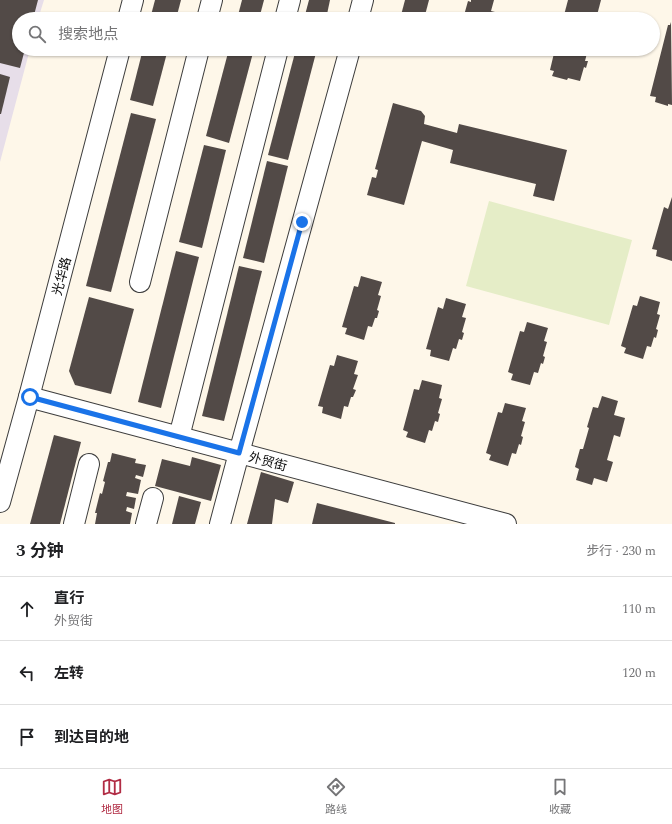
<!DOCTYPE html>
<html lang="zh">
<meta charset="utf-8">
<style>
:root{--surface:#fff;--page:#f2f2f2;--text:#202124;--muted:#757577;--line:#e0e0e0;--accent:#b12c44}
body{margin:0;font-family:Spectral,"Noto Sans SC",serif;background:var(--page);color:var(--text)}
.stop{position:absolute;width:12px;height:12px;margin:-9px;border:3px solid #1a73e8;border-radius:50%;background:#fff}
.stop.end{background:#1a73e8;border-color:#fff;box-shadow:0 1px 4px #0008}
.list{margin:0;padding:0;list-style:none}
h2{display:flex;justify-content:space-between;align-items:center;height:52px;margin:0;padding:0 16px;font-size:17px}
h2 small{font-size:13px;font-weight:400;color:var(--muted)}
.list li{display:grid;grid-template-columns:26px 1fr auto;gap:12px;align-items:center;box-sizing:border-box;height:64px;padding:0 16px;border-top:1px solid var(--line)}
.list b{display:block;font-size:15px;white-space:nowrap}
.list p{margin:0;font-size:13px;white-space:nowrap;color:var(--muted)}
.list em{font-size:13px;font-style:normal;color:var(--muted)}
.icon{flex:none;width:22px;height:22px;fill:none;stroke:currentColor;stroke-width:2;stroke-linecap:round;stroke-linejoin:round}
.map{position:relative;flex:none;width:672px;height:524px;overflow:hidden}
.search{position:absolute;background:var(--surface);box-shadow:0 1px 3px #0004;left:12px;right:12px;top:12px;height:44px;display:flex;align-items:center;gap:10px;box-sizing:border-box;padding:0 14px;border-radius:22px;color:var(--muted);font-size:15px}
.sheet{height:244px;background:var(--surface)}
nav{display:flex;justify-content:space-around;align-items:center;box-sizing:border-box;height:56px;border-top:1px solid var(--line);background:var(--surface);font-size:11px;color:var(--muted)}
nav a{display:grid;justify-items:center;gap:2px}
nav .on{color:var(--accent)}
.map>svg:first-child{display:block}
.industrial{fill:#e7dee9}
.pitch{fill:#e5edc7}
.building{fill:#524a47}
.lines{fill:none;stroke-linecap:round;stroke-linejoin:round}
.minor-casing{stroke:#3d3d3d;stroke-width:22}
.minor{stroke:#fff;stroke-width:20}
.route{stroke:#1a73e8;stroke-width:5}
.labels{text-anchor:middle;stroke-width:4;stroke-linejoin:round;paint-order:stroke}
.street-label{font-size:13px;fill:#0a0a0a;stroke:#fff}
</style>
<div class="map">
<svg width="672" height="524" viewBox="0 0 672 524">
<rect width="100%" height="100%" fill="#fef7e9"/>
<path class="industrial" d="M 0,0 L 44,0 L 38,19 L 19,19 L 19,49 L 30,49 L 0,162 Z"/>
<path class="pitch" d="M 489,201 L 632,240 L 609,325 L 466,286 Z"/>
<g class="building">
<path d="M 0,0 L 38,0 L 33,19 L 19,19 L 19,49 L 25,49 L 20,68 L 0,63 Z"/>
<path d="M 155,0 L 181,0 L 176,19 L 150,19 Z"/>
<path d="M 242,0 L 264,0 L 259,19 L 237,19 Z"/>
<path d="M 309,0 L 330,0 L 326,19 L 305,15 Z"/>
<path d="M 405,0 L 429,0 L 424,19 L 400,19 Z"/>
<path d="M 471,0 L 494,0 L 491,11 L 495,12 L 493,19 L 463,19 L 468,1 L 471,2 Z"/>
<path d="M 568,0 L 601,0 L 596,19 L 563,19 Z"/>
<path d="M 671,22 L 672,105 L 668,104 L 668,106 L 655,102 L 656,97 L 650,96 L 668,25 L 670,25 Z"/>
<path d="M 143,49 L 168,49 L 153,106 L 130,100 Z"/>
<path d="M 229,49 L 254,49 L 229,143 L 206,136 Z"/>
<path d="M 296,49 L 317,49 L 288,160 L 268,155 Z"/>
<path d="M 461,49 L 483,49 L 482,55 Z"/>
<path d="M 555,49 L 588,49 L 585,61 L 588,61 L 586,68 L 584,67 L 580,81 L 568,78 L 567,80 L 552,76 L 554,71 L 550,70 Z"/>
<path d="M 0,74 L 10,77 L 1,114 L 0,114 Z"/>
<path d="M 393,103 L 421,111 L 425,116 L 424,124 L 457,133 L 459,124 L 567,150 L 554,201 L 533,196 L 536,184 L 450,163 L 453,150 L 422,141 L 404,205 L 367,195 L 372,177 L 376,178 L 378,170 L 375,169 Z"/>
<path d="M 131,113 L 156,119 L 111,292 L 86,286 Z"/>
<path d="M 204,145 L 226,150 L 202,248 L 179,242 Z"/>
<path d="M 267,161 L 288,166 L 264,263 L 243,258 Z"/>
<path d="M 672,197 L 672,261 L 656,256 L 657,250 L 652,249 L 664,207 L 668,209 Z"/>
<path d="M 176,251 L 199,257 L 161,408 L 138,402 Z"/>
<path d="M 239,266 L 262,271 L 224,421 L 202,416 Z"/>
<path d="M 361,276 L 382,282 L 378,295 L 381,296 L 377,310 L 379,311 L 377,318 L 375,318 L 372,327 L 368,326 L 364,340 L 345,334 L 347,328 L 342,327 L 354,286 L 358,287 Z"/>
<path d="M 640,296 L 660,302 L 657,314 L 660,315 L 656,329 L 658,330 L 656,338 L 654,337 L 651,347 L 647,346 L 643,359 L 624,353 L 626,348 L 621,346 L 633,305 L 637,306 Z"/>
<path d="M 89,297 L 134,309 L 111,394 L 75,385 L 69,371 Z"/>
<path d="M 446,298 L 466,304 L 462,317 L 466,318 L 462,332 L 464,333 L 462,340 L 459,339 L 456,349 L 453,348 L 449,361 L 430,356 L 431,350 L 426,349 L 438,307 L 443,309 Z"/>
<path d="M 527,322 L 548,328 L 544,341 L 547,342 L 543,356 L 545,357 L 543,364 L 541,363 L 538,373 L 534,372 L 530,385 L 511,380 L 513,374 L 508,372 L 520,331 L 524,332 Z"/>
<path d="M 337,355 L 358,361 L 354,374 L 358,375 L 353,389 L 356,390 L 353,397 L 351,397 L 348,407 L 344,406 L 341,419 L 322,413 L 323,407 L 318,406 L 330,365 L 334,366 Z"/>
<path d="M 422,380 L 442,385 L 439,398 L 442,399 L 438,413 L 440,414 L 438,422 L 435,421 L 432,431 L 429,430 L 425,443 L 406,437 L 408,432 L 403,430 L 414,389 L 419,390 Z"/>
<path d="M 602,396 L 618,401 L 614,415 L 625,418 L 620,437 L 614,435 L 607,460 L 613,462 L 607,482 L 594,478 L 592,485 L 576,480 L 579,469 L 575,467 L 580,449 L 583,449 L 589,428 L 587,427 L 593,407 L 598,408 Z"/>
<path d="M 505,403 L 526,408 L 522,421 L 525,422 L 521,436 L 523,437 L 521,445 L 519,444 L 516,454 L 512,453 L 508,466 L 489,460 L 491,455 L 486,453 L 498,412 L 502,413 Z"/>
<path d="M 54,435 L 81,442 L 60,524 L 30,524 Z"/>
<path d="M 112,453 L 136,459 L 135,463 L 146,465 L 143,477 L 136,475 L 135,478 L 141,480 L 138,494 L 127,492 L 126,496 L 136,498 L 134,509 L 127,507 L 126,511 L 132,513 L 130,524 L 95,524 L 97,513 L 95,513 L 100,493 L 102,494 L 105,482 L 103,481 L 108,462 L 110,462 Z"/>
<path d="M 192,457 L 221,465 L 211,501 L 155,486 L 162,459 L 190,466 Z"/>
<path d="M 261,472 L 294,482 L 288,503 L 275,499 L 272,524 L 247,524 Z"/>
<path d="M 179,496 L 201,502 L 195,524 L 172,524 Z"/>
<path d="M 317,503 L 395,523 L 395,524 L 312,524 Z"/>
</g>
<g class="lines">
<g class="minor-casing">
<g id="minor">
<path d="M 128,19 L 133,0"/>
<path d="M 207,19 L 212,0"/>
<path d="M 285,19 L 290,0"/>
<path d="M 358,19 L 363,0"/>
<path d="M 140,282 L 199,49"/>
<path d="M 29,397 L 506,524"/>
<path d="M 179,437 L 278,49"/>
<path d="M 0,502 L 29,397 L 120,49"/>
<path d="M 74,524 L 89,464"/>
<path d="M 146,524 L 153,498"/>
<path d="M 220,524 L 239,453 L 350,49"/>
</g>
</g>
<use href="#minor" class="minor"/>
</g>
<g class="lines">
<path class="route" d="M 30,397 L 239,453 L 302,222"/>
</g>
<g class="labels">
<g class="street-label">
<text transform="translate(61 276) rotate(-75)" y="5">光华路</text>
<text transform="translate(268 461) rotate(15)" y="5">外贸街</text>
</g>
</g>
</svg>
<div class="stop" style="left:30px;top:397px"></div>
<div class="stop end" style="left:302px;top:222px"></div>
<div class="search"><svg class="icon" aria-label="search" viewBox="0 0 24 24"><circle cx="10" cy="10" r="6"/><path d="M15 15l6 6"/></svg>搜索地点</div>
</div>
<section class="sheet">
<h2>3 分钟<small>步行 · 230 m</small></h2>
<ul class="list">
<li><svg class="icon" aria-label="ahead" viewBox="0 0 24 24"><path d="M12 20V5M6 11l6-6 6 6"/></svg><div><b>直行</b><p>外贸街</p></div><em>110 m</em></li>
<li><svg class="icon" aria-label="left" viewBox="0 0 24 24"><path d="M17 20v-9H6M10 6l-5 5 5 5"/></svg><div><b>左转</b></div><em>120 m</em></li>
<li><svg class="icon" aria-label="arrive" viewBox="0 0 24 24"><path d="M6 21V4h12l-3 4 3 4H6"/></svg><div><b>到达目的地</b></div></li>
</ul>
</section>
<nav>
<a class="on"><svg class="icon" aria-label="map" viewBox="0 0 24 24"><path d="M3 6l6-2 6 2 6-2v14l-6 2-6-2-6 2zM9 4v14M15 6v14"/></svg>地图</a>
<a><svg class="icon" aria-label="directions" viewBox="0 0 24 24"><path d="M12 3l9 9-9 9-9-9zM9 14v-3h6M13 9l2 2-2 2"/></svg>路线</a>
<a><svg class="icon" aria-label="saved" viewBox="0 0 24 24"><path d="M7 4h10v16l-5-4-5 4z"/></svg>收藏</a>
</nav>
